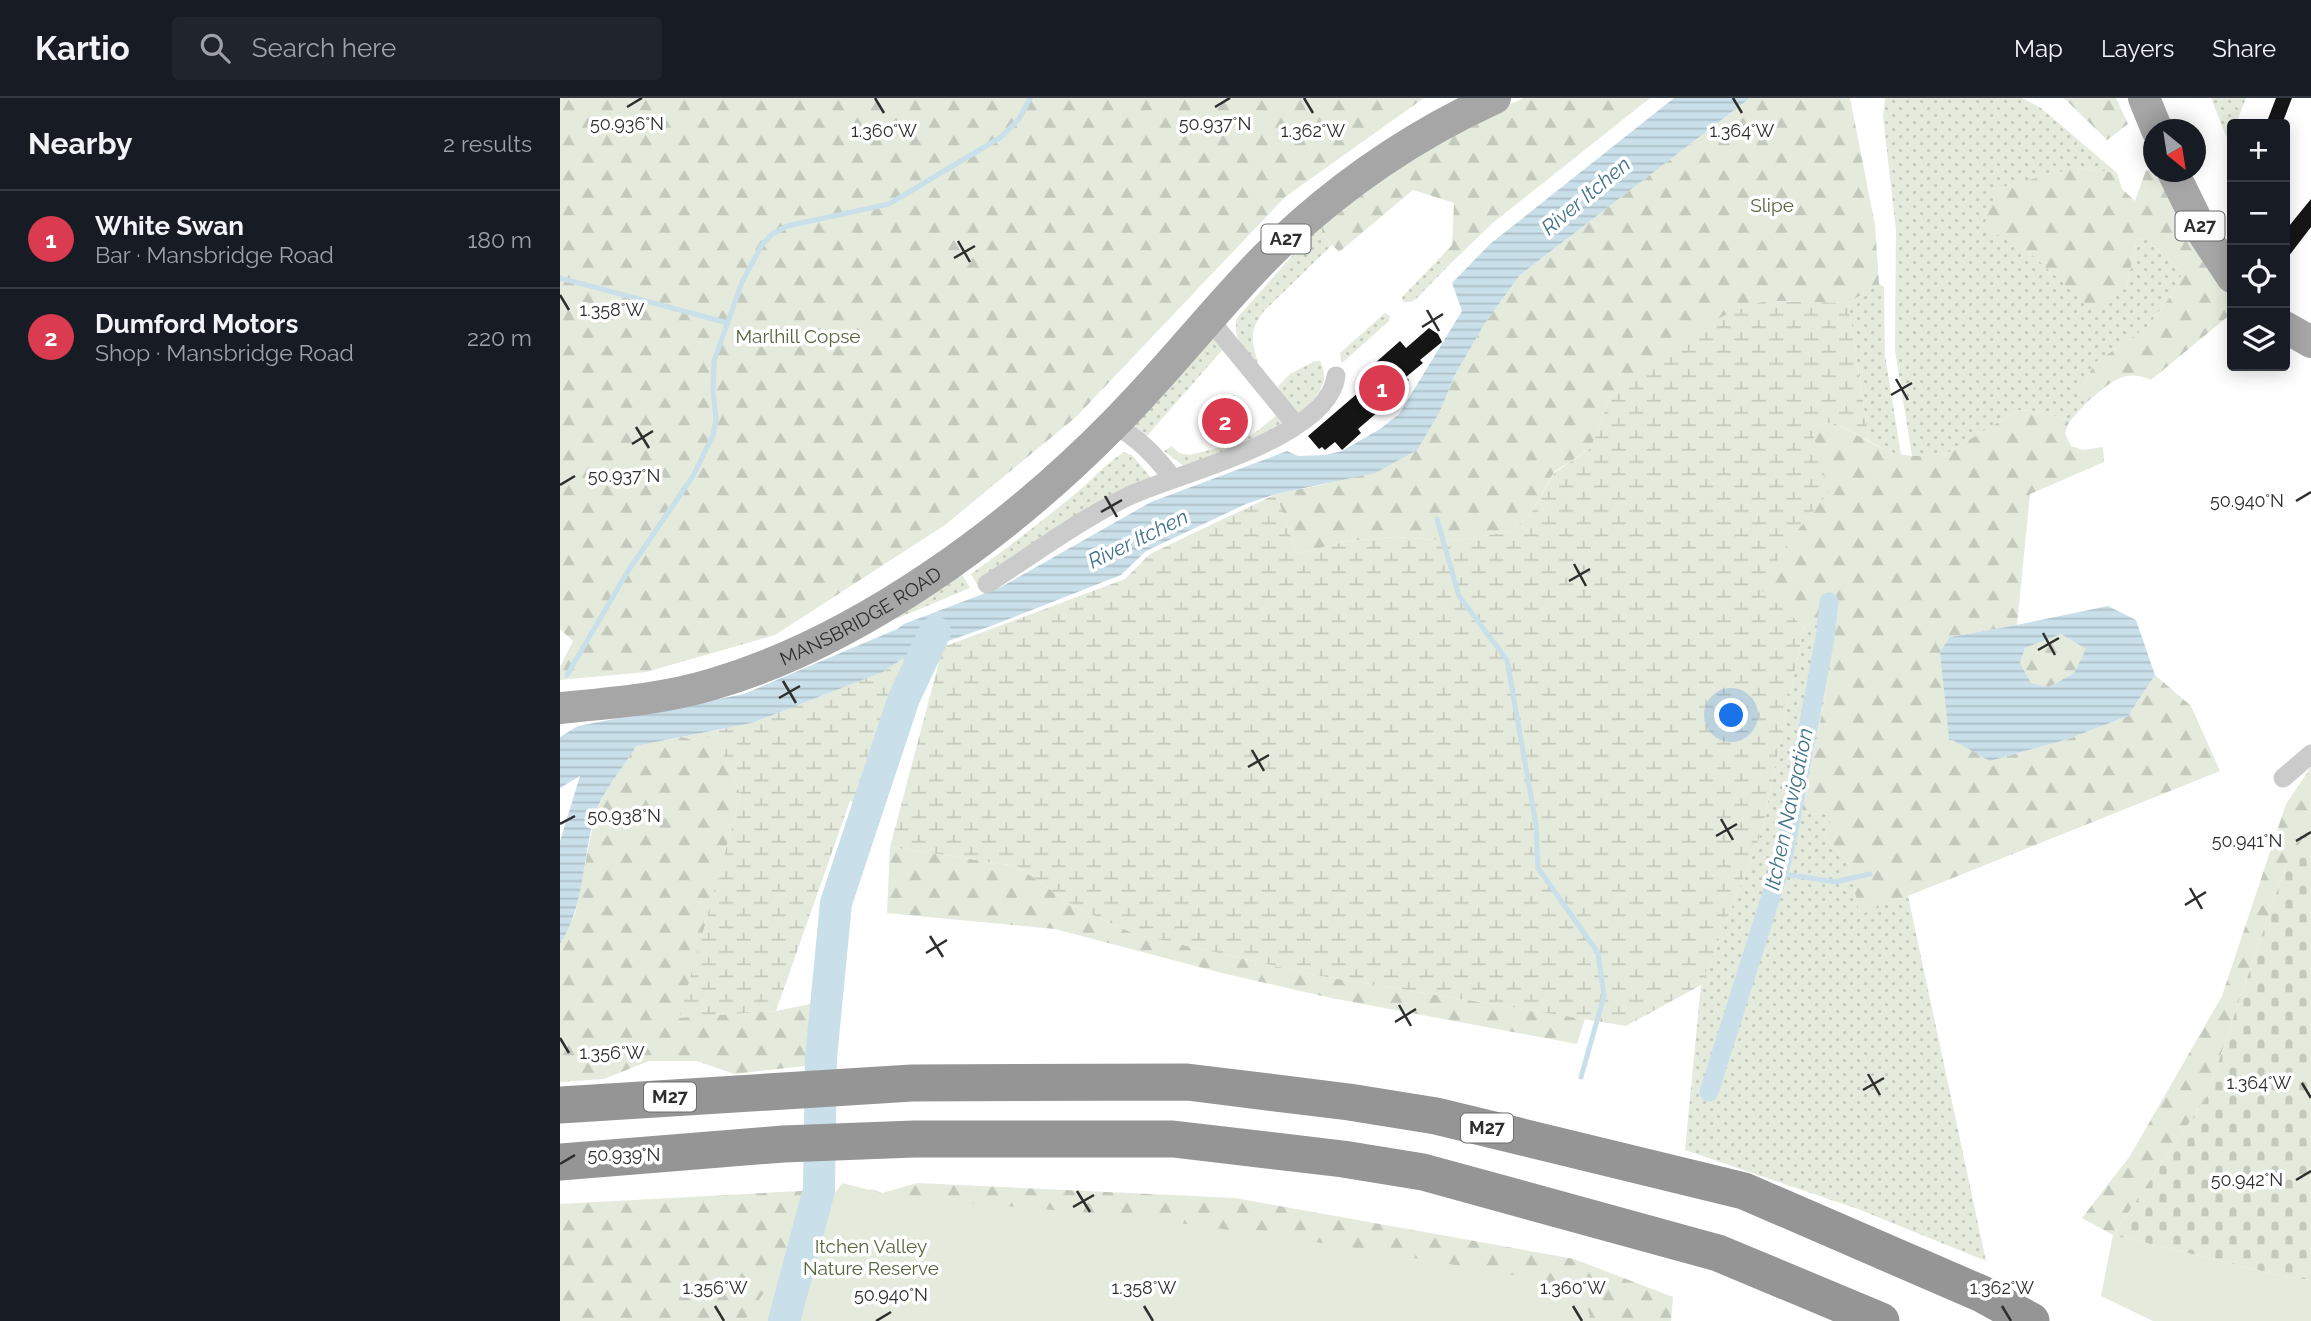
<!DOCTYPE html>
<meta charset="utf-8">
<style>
:root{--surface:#171b24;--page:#20242c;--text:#f1f3f6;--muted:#9ea1a6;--line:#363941;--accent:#da3b50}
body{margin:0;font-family:Raleway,sans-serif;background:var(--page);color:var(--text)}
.controls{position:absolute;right:21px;top:21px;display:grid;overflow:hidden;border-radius:7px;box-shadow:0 4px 18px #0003}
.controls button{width:63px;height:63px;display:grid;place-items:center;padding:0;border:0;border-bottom:2px solid var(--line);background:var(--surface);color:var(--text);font:35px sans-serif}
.compass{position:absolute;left:1583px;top:21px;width:63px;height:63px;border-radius:50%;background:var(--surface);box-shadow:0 4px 18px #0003;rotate:150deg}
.you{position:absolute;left:1172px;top:618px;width:24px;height:24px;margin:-18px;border:5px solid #fff;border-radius:50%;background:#1a73e8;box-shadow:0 0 0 10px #1a73e833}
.badge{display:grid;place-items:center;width:46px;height:46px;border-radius:50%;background:var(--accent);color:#fff;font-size:23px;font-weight:700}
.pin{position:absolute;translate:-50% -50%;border:4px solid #fff;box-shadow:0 2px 7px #0006}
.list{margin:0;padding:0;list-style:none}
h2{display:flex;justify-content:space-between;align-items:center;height:91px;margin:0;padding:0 28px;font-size:30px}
h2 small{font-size:23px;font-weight:400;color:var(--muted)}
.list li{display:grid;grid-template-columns:46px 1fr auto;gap:21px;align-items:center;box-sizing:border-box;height:98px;padding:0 28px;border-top:2px solid var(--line)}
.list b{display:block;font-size:26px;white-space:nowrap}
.list p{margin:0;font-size:23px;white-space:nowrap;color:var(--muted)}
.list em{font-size:23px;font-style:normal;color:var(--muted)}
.icon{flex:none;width:38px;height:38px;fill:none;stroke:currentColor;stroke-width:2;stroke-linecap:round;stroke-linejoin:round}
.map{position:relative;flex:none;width:1751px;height:1223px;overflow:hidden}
header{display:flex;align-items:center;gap:42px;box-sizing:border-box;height:98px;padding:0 35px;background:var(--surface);border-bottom:2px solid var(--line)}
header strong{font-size:33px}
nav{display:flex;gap:38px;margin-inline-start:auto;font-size:24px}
.search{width:490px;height:63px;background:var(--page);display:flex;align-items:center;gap:18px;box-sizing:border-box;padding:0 24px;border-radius:7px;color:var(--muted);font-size:26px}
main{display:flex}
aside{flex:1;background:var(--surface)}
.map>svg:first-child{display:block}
.grass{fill:url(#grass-dots)}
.forest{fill:url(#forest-firs)}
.wetland{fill:url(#wetland-marsh)}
.cemetery{fill:url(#cemetery-stones)}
.green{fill:#e4eadc}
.water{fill:url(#water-rules);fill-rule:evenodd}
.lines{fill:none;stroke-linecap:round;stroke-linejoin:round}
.stream{stroke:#c9dfe9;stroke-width:5}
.canal{stroke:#c9dfe9;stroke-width:19}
.river{stroke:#c9dfe9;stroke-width:32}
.building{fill:#151515}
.street{stroke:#cbcbcb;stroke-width:19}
.primary{stroke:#a6a6a6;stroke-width:32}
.highway{stroke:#959595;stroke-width:37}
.ticks{fill:none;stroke:#2e2e2e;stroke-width:2.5}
.labels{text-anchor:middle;stroke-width:7;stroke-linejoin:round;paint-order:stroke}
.shield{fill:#fff;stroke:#6d6d6d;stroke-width:2}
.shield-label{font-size:18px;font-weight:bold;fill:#2e2e2e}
.park-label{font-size:19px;fill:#53663e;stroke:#fff}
.street-label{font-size:19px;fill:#2e2e2e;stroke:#fff}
.water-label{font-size:21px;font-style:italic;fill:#41728a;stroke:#fff}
.ticks-label{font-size:18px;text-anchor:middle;fill:#2e2e2e;stroke:#fff;stroke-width:7;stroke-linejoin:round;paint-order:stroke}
</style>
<header>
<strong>Kartio</strong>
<div class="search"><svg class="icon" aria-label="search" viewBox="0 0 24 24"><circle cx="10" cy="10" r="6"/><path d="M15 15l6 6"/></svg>Search here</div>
<nav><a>Map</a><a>Layers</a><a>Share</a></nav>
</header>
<main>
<aside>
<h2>Nearby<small>2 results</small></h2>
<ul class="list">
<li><span class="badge">1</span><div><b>White Swan</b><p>Bar · Mansbridge Road</p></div><em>180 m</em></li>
<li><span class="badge">2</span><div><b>Dumford Motors</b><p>Shop · Mansbridge Road</p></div><em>220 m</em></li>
</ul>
</aside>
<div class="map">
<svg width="1751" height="1223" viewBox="0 0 1751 1223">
<defs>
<pattern id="grass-dots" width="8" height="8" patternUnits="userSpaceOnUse" patternTransform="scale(1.75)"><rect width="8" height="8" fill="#e4eadc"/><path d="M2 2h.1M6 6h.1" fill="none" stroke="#c4c9bd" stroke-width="1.8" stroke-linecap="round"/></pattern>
<pattern id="forest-firs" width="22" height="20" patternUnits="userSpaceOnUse" patternTransform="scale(1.75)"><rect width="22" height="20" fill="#e4eadc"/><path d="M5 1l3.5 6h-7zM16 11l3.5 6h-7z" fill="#c4c9bd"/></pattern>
<pattern id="wetland-marsh" width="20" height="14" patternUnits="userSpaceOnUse" patternTransform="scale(1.75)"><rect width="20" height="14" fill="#e4eadc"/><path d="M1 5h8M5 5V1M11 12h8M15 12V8" fill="none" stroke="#c4c9bd"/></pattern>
<pattern id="cemetery-stones" width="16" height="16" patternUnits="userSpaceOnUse" patternTransform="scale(1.75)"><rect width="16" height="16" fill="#e4eadc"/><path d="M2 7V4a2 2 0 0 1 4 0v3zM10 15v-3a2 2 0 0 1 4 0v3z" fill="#c4c9bd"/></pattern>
<pattern id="water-rules" width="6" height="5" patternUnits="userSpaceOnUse" patternTransform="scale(1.75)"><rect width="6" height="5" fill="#c9dfe9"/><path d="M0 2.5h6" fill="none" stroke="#adc0c8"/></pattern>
</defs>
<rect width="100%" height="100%" fill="#fff"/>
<g class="grass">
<path d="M 1325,0 L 1462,0 L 1481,10 L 1557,75 L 1515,70 L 1423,128 L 1469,154 L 1532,210 L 1566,190 L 1577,142 L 1584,140 L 1623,174 L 1611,198 L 1587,229 L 1535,265 L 1518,296 L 1527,304 L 1509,324 L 1486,314 L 1459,312 L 1382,358 L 1352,358 L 1335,252 L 1336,133 L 1323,18 Z"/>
<path d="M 1651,0 L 1686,0 L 1676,26 L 1672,26 L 1672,35 L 1669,45 Z"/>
<path d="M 762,124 L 762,136 L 772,147 L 704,213 C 688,234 692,242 698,266 C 684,250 672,243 677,220 Z"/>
<path d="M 877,163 L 891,165 L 856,201 L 851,204 L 843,204 L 842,199 Z"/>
<path d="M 1319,186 L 1324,189 L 1325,257 L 1341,357 L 1331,355 L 1309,343 L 1288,205 Z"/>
<path d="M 825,215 L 830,218 L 829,223 L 782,265 L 780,255 Z"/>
<path d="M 651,237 L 664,250 L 586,339 L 572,327 Z"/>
<path d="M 755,263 L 760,263 C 773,287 753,301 738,318 L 721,296 L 718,288 L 730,276 Z"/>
<path d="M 717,317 L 724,328 L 625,369 L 604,353 L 612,348 L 619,355 L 629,357 L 675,346 L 696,334 Z"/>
<path d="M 564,354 L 572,357 L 594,383 L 417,486 L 411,476 C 446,451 481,424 515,396 C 532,382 545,366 564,354 Z"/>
<path d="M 401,475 L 410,490 L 336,521 L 340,514 Z"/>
<path d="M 1269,512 L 1270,574 L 1242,714 L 1273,717 L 1265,739 L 1288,764 L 1300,816 L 1348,798 L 1426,1163 L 1298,1111 L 1125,1052 L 1141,887 L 1202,733 L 1244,529 Z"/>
</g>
<g class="forest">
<path d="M 0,0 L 864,0 L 725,99 L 516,319 L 385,427 L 215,537 L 86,574 L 0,582 L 0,569 L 13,543 L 0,531 Z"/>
<path d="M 964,0 L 1090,0 L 934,124 L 891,165 L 877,163 L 892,147 L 894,105 L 853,92 L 779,154 L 762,136 L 762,124 L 807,85 L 915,22 Z"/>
<path d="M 1190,0 L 1290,0 L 1315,127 L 1319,186 L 1288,205 L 1205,203 L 1086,271 L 1050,299 L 1031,350 L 994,374 L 969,419 L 948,434 L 893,443 L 835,439 L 788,443 L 737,456 L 716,396 L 766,386 L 880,313 L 895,277 L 925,225 L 960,177 Z"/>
<path d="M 1504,0 L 1556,0 L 1568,26 L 1547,42 Z"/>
<path d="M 1515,70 L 1557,75 L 1562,91 L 1575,103 L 1586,72 L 1598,74 L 1623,129 L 1672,203 L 1672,215 L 1591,282 C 1562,269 1549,287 1527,304 L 1518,296 L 1535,265 L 1587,229 L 1611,198 L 1623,174 L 1584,140 L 1577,142 L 1566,190 L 1532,211 L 1469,154 L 1423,129 L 1438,90 Z"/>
<path d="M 1459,312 L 1486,314 L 1509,324 L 1505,335 L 1511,348 L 1523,352 L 1543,349 L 1544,364 L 1470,396 L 1457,527 L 1390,539 L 1430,663 L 1508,641 L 1568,618 L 1595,577 L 1631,608 L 1660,673 L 1300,817 L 1288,764 L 1265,739 L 1272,717 L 1242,714 L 1270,574 L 1269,512 L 1244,529 L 1199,491 L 1229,443 L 1251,329 L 1272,324 L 1331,355 L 1352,358 L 1382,358 Z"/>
<path d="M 1501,536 L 1526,551 L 1514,575 L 1489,589 L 1471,585 L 1460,565 L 1465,550 Z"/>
<path d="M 155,637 L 181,697 L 120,919 L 216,913 L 255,905 L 245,968 L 174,976 L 137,963 L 89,963 L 44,981 L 0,984 L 0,846 L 15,816 L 35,717 L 45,694 L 76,648 L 122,639 L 135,642 Z"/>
<path d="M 1751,669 L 1751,734 L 1726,767 L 1646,1000 L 1553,1137 L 1522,1120 L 1570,1058 L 1662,898 L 1726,706 Z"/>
<path d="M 330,749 L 457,768 L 515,809 L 575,836 L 755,877 L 1025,921 L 1017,946 L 771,900 L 666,876 L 495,831 L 327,815 Z"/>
<path d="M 357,1085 L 675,1100 L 1014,1161 L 1113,1199 L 1111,1223 L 268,1223 L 310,1091 L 322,1095 Z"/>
<path d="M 259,1092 L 224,1223 L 0,1223 L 0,1106 Z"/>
</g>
<g class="wetland">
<path d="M 1205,203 L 1288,205 L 1309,343 L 1272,324 L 1251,329 L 1269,394 L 1229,443 L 1200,491 L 1244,529 L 1202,733 L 1141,887 L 1066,928 L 755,877 L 575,836 L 515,809 L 457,768 L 330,749 L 383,549 L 565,481 L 590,456 L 716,396 L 737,456 L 788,443 L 835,439 L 893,443 L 948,434 L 969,419 L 994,375 L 1031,350 L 1050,299 L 1130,234 L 1174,213 Z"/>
<path d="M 348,557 L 350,558 L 341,576 L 303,705 L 290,703 L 216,913 L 119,920 L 181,697 L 155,638 L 135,642 L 122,639 L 192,625 L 210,618 L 323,574 Z"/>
</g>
<path class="cemetery" d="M 1751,727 L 1751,1182 L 1722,1178 L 1553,1137 L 1646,1000 L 1726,767 Z"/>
<g class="green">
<path d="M 282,1085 L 322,1095 L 394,1104 L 569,1118 L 790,1149 L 953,1177 L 1021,1196 L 1030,1217 L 1028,1223 L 184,1223 Z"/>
<path d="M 1553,1137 L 1722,1178 L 1751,1182 L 1751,1223 L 1593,1223 L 1541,1198 Z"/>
</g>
<g class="water">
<path d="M 1114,0 L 1190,0 L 960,177 L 925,225 L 895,277 L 880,313 L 857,352 L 815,375 L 716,396 L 686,406 L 586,453 L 561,477 L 431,528 L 348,557 L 323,574 L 210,618 L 192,625 L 76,648 C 63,671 43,691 35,717 C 22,760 25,808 0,846 L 0,743 L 20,678 L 0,690 L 0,639 L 18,628 L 184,596 L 337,531 L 344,526 L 441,489 L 591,404 L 727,353 L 738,358 L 765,357 L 782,353 L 820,331 L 839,316 L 902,213 L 892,185 L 930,146 Z"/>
<path d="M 1548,508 L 1576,522 L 1595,577 L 1568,618 L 1508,641 L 1430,663 L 1389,640 L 1380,554 L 1390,539 L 1457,527 ZM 1501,536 L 1526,551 L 1514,575 L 1489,589 L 1471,585 L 1460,565 L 1465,550 Z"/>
</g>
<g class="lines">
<g class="stream">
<path d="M 0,180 L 168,225"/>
<path d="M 877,421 L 899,498 L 947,562 L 976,727 L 978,770 L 1038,855 L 1044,898 L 1021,979"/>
<path d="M 7,577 L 68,473 L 133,378 L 153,337 L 156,321 L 153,293 L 154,263 L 182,184 L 202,147 L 212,136 L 227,128 L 329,106 L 441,39 L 459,21 L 470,0"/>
<path d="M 1218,775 L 1275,784 L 1310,776"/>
</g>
<path class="canal" d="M 1149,994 L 1224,757 L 1265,540 L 1269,504"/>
<path class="river" d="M 224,1223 L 259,1092 L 261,960 L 276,805 L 344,600 L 375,534"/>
</g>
<g class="building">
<path d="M 1716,0 L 1732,0 L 1722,26 L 1706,26 Z"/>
<path d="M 1751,101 L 1751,129 L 1725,163 L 1725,133 Z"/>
<path d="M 869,230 L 878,236 L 882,244 L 860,262 L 863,265 L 846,279 L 849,282 L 837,292 L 840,295 L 798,331 L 801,335 L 782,352 L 775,344 L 765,352 L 762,349 L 759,351 L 748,338 L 813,282 L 806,273 L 840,243 L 846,250 Z"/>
<path d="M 673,297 L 688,311 L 657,345 L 645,333 Z"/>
</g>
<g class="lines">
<g class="street">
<path d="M 650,222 L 736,327"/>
<path d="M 554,326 C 580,342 595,357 613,381"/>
<path d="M 427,486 C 474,456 519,422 569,398 C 618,375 769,340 776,278"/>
<path d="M 1723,680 L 1751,656"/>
</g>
<g class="primary">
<path d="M 1584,0 L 1597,32"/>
<path d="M 1613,74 L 1643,135 L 1672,179"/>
<path d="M 1725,229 L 1751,244"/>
<path id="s1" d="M 0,610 C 51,605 104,601 153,586 C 299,543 448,434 554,326 C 607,273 653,213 705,160 C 771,94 850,39 935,0"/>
</g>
<g class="highway">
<path d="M 0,1007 L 352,985 L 627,984 L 789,1004 L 876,1018 L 1184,1093 L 1422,1196 L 1471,1223"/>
<path d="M 0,1064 L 223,1046 L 354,1041 L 613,1041 L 783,1061 L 863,1074 L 1158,1155 L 1321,1223"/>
</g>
</g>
<path class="ticks" d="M 315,0 L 324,15M 744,0 L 753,15M 1173,0 L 1182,15M 67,9 L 82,0M 655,9 L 670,0M 398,143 L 410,164M 394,160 L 415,148M 0,197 L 9,212M 867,212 L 879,233M 862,229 L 883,216M 1336,281 L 1348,302M 1331,297 L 1352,285M 76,329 L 89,350M 72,346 L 93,333M 0,387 L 15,378M 545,398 L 557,419M 1736,403 L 1751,394M 541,414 L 562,402M 1014,466 L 1026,488M 1009,483 L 1030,471M 1483,535 L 1495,557M 1478,552 L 1499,540M 223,583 L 236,605M 219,600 L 240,588M 692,652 L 704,673M 688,669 L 709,657M 1161,721 L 1173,742M 0,726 L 15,718M 1156,738 L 1177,726M 1736,743 L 1751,734M 1630,790 L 1642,811M 1625,807 L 1646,794M 370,838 L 383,859M 366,855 L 387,842M 839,907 L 851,928M 835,924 L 856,911M 0,940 L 9,955M 1308,976 L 1320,997M 1742,985 L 1751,1000M 1303,992 L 1324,980M 0,1066 L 15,1057M 1736,1082 L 1751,1073M 517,1093 L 530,1114M 513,1109 L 534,1097M 155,1208 L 164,1223M 584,1208 L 593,1223M 1013,1208 L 1022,1223M 1442,1208 L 1451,1223M 316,1223 L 331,1214"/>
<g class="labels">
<g class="shield">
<rect x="1615.5" y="113.5" width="49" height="29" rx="5"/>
<rect x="701.5" y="126.5" width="49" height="29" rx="5"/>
<rect x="84" y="984.5" width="52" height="29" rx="5"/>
<rect x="901" y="1015.5" width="52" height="29" rx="5"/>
</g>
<g class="shield-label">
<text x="1640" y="134">A27</text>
<text x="726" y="147">A27</text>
<text x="110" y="1005">M27</text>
<text x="927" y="1036">M27</text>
</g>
<g class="park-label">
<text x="1212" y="114">Slipe</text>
<text x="238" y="245">Marlhill Copse</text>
<text x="311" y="1155">Itchen Valley<tspan x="311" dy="22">Nature Reserve</tspan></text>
</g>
<g class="street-label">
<text dy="7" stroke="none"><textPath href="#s1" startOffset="318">MANSBRIDGE ROAD</textPath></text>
</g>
<g class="water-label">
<text transform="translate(1026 98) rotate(-40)" y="7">River Itchen</text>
<text transform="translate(578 441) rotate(-26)" y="7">River Itchen</text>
<text transform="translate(1229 711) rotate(-78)" y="7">Itchen Navigation</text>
</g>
</g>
<g class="ticks-label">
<text x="67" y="32">50.936°N</text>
<text x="655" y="32">50.937°N</text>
<text x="1182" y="39">1.364°W</text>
<text x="324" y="39">1.360°W</text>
<text x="753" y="39">1.362°W</text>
<text x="52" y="218">1.358°W</text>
<text x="64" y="384">50.937°N</text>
<text x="1687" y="409">50.940°N</text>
<text x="64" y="724">50.938°N</text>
<text x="1687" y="749">50.941°N</text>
<text x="52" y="961">1.356°W</text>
<text x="1699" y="991">1.364°W</text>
<text x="64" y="1063">50.939°N</text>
<text x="1687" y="1088">50.942°N</text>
<text x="155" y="1196">1.356°W</text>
<text x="584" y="1196">1.358°W</text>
<text x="1013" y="1196">1.360°W</text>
<text x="1442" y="1196">1.362°W</text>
<text x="331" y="1203">50.940°N</text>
</g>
</svg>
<div class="controls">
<button>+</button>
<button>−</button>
<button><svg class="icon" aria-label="locate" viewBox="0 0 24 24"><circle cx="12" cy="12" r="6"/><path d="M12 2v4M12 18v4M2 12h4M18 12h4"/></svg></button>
<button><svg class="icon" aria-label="layers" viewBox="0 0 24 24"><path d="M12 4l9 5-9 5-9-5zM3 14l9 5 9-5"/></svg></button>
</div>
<svg class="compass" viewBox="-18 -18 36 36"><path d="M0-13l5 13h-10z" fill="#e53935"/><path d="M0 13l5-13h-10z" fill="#9ea1a6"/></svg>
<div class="you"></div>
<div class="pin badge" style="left:822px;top:290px">1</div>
<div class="pin badge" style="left:665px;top:323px">2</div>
</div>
</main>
